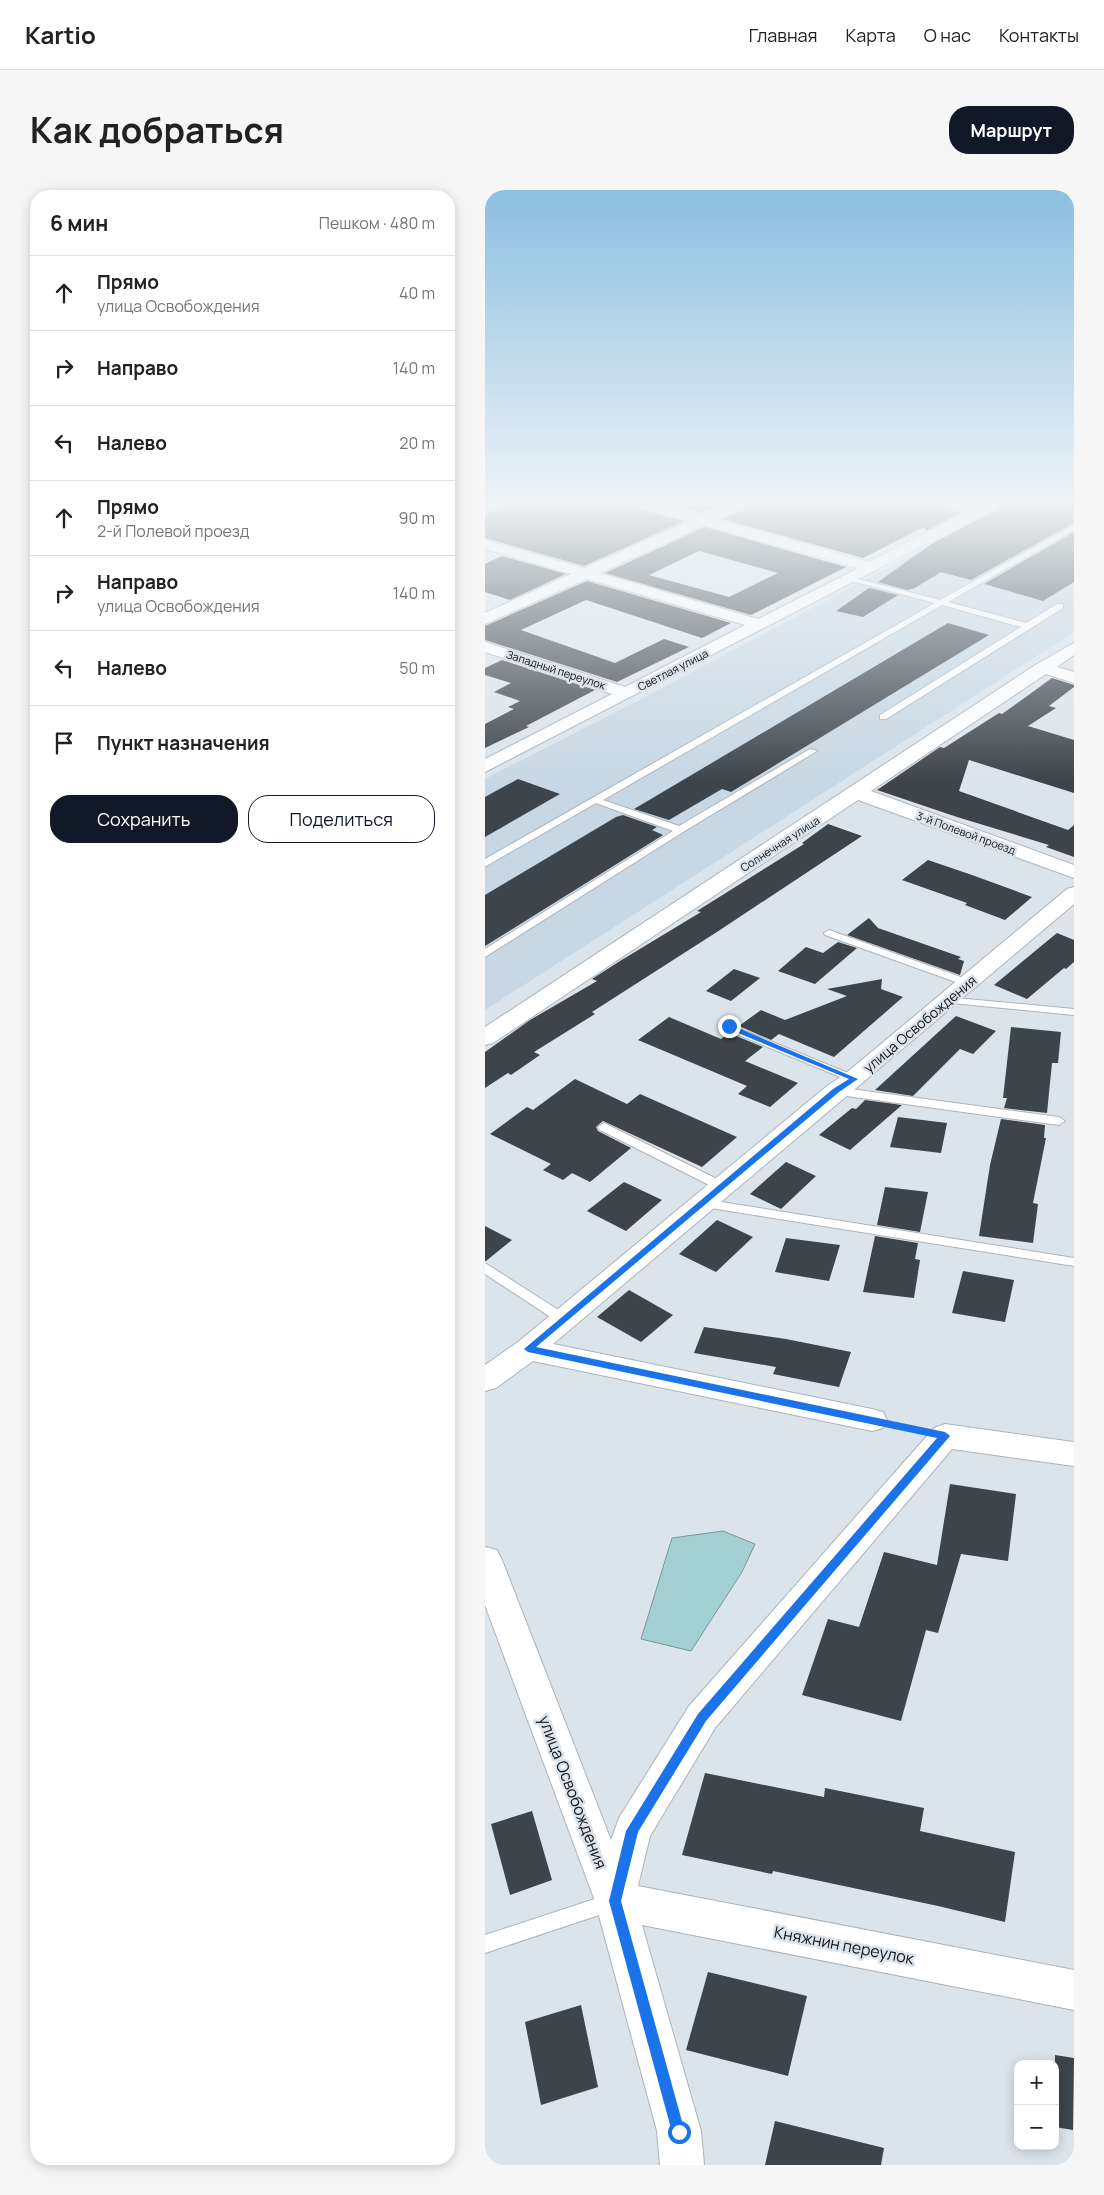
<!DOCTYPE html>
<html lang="ru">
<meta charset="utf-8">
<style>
:root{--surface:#fff;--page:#f6f6f6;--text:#222;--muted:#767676;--line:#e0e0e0;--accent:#111827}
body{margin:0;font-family:Manrope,sans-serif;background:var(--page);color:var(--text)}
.controls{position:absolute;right:15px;bottom:15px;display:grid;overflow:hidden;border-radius:10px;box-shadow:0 2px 12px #0003}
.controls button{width:45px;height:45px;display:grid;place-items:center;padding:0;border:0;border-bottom:1px solid var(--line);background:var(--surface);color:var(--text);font:25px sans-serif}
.stop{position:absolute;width:15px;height:15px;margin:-11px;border:4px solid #1a73e8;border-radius:50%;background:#fff}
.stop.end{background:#1a73e8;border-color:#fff;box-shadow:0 1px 5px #0008}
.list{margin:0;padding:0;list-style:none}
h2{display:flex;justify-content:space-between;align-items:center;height:65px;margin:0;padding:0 20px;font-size:21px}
h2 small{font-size:16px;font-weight:400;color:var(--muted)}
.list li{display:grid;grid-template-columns:32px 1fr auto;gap:15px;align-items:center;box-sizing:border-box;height:75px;padding:0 20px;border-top:1px solid var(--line)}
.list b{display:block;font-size:19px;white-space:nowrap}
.list p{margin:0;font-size:16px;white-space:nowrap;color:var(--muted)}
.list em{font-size:16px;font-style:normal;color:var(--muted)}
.actions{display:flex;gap:10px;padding:15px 20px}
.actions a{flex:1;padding:11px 0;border:1px solid var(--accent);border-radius:20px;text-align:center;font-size:18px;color:var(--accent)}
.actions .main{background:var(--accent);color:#fff}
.icon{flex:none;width:28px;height:28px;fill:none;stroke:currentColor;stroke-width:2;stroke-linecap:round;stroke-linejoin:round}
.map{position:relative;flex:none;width:589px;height:1975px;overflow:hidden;border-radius:20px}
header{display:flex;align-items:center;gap:30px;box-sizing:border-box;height:70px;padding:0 25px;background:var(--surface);border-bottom:1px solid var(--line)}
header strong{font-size:24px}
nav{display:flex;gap:28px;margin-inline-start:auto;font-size:18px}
.intro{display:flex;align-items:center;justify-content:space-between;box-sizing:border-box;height:120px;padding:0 30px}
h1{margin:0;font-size:35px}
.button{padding:12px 22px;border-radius:20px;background:var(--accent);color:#fff;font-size:18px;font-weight:700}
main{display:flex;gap:30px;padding:0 30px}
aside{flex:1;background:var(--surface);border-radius:20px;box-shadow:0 2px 12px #0003}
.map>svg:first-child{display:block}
.built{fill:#c7d7e3}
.water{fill:#a3cfd3;stroke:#77979a}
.building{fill:#3d454b;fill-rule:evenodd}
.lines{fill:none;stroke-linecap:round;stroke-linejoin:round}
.lane-casing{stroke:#abb4bb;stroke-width:2}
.street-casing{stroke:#abb4bb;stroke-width:2}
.secondary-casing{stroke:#abb4bb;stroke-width:1}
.path{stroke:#6c7276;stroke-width:4;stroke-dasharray:6 3;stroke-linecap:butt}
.lane{fill:#fff;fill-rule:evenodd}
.street{fill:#fff;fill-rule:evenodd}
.secondary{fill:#fff;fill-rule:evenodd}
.route{fill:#1a73e8}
.labels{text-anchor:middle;stroke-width:5;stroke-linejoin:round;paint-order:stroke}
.far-street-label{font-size:11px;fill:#101316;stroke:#dbe4eb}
.street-label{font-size:14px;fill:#101316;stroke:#dbe4eb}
.near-street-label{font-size:16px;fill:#101316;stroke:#dbe4eb}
</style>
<header>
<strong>Kartio</strong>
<nav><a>Главная</a><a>Карта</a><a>О нас</a><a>Контакты</a></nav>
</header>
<div class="intro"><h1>Как добраться</h1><a class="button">Маршрут</a></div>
<main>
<aside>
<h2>6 мин<small>Пешком · 480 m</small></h2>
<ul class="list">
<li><svg class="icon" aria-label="ahead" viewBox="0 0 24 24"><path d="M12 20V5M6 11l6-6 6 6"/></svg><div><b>Прямо</b><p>улица Освобождения</p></div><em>40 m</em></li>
<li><svg class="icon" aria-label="right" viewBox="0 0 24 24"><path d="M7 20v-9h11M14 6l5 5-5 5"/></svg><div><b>Направо</b></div><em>140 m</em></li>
<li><svg class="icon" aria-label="left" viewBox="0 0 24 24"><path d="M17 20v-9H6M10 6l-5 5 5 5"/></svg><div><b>Налево</b></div><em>20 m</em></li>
<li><svg class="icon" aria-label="ahead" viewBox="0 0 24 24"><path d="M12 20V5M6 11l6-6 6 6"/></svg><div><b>Прямо</b><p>2-й Полевой проезд</p></div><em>90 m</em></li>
<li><svg class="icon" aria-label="right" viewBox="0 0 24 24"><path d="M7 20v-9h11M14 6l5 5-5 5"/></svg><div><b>Направо</b><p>улица Освобождения</p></div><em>140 m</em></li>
<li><svg class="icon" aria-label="left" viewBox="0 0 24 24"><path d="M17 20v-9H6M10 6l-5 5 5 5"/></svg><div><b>Налево</b></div><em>50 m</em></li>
<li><svg class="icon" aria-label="arrive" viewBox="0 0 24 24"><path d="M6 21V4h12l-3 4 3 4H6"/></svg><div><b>Пункт назначения</b></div></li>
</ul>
<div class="actions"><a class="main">Сохранить</a><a>Поделиться</a></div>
</aside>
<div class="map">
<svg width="589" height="1975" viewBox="0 0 589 1975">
<rect width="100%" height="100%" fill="#dbe4eb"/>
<path class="built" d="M 523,314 L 589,314 L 589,442 L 0,820 L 0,589 L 164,505 Z"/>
<path class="water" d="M 238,1341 L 270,1354 L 257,1382 L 206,1461 L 156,1449 L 187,1348 Z"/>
<g class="building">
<path d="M 15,314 L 151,314 L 154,319 L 199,331 L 99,376 L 0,348 L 0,324 L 14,318 Z"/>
<path d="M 184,314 L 237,314 L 217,323 Z"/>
<path d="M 263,314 L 457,314 L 461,319 L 476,323 L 441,341 L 439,337 L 378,368 L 237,329 L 260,319 Z"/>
<path d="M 517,314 L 589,314 L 589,333 L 486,390 L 456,382 L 430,398 L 422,400 L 393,392 L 448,353 L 514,319 Z"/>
<path d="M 220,337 L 361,377 L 266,425 L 120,383 ZM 214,361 L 293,383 L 244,407 L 164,385 Z"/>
<path d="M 589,342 L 589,392 L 558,411 L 499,394 Z"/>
<path d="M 17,366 L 81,384 L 25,410 L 0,402 L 0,374 Z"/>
<path d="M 102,391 L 246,433 L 217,448 L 101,410 L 36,440 L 130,473 L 179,449 L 204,457 L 132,492 L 0,450 L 0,436 Z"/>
<path d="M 384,398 L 413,405 L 378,427 L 351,421 Z"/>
<path d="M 463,433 L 504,445 L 246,602 L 237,599 L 184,630 L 149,619 Z"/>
<path d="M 17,470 L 110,500 L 41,536 L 44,537 L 0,558 L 0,534 L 29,519 L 23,517 L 35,511 L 9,502 L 26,493 L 0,485 L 0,478 Z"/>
<path d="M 567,488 L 589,495 L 589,497 L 564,516 L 571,518 L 543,536 L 589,550 L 589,603 L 484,570 L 474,601 L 583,640 L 589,635 L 589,667 L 561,657 L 564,655 L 472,627 L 392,600 L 455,557 L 459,558 L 514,523 L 517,524 Z"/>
<path d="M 33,589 L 75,604 L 0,647 L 0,607 Z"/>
<path d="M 138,625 L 172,637 L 167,640 L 178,645 L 0,756 L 0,705 L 131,627 Z"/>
<path d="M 343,634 L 377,646 L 235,740 L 107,822 L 110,824 L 49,862 L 55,865 L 26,885 L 23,883 L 0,898 L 0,862 L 45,830 L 112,791 L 107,789 L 135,771 L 216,722 L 212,721 L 319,654 L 317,653 Z"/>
<path d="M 443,670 L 487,685 L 547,707 L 520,730 L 480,715 L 482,713 L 417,690 Z"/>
<path d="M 384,728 L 393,738 L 476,767 L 473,769 L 479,771 L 475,785 L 362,745 Z"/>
<path d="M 572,743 L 589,750 L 589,772 L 581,779 L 579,778 L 542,809 L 509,795 Z"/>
<path d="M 353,752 L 372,758 L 330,794 L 293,781 L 321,757 L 338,763 Z"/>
<path d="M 249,779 L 275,788 L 246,811 L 221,801 Z"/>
<path d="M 397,789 L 396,799 L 418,807 L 349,867 L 294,844 L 286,850 L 254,836 L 276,820 L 300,830 L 362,806 L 342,799 Z"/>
<path d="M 471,826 L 511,841 L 488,864 L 475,859 L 428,906 L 390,900 Z"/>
<path d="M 184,827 L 236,849 L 244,843 L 278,857 L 260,871 L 313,893 L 285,917 L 253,904 L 262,896 L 153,850 Z"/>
<path d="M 526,837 L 576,842 L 573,873 L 567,873 L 562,923 L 519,918 L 522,908 L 518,908 Z"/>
<path d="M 90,889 L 142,914 L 155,904 L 252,947 L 217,977 L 118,931 L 111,937 L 113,941 L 146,958 L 105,992 L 87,983 L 78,990 L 58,980 L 66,974 L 5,944 L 42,917 L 48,920 Z"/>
<path d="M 380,910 L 417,915 L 365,960 L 334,945 L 367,918 L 371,919 Z"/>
<path d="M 413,927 L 462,933 L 456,963 L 405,957 Z"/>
<path d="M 516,929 L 560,935 L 559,948 L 561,948 L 548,1013 L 553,1014 L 548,1053 L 494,1046 L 505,975 Z"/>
<path d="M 301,972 L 331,986 L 296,1019 L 265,1004 Z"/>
<path d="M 139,992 L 177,1010 L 141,1041 L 102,1021 Z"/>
<path d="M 400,997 L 443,1002 L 435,1042 L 392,1035 Z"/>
<path d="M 232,1030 L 268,1047 L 231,1082 L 194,1064 Z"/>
<path d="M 0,1036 L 27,1050 L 1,1071 L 0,1071 Z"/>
<path d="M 390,1046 L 433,1053 L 430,1069 L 435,1070 L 429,1108 L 378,1102 Z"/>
<path d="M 301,1048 L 355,1055 L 344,1091 L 290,1082 Z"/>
<path d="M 478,1081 L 529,1090 L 520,1132 L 467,1123 Z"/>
<path d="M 144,1100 L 188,1125 L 156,1152 L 112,1127 Z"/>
<path d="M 219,1137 L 301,1149 L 366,1162 L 354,1197 L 288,1184 L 291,1177 L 209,1163 Z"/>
<path d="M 465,1294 L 531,1304 L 523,1371 L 476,1364 L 453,1443 L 441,1440 L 416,1531 L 317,1505 L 343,1429 L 374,1437 L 399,1362 L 452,1375 Z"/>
<path d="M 220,1583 L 339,1607 L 340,1598 L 439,1618 L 435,1641 L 530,1662 L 520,1732 L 453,1716 L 288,1681 L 287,1684 L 197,1665 Z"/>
<path d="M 47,1621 L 67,1690 L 25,1705 L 6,1634 Z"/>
<path d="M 223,1782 L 322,1806 L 303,1886 L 201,1860 Z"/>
<path d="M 96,1815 L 113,1897 L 56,1915 L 40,1832 Z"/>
<path d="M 570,1865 L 589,1868 L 588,1940 L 570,1937 Z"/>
<path d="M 290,1931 L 399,1958 L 396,1975 L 280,1975 Z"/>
</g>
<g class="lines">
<g class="lane-casing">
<g id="lane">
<path d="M 589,335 L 589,340 L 463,412 L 541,433 L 572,414 L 578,414 L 578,418 L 401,529 L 395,529 L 395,525 L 536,437 L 457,415 L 118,610 L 194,636 L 325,559 L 332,561 L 198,642 L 0,767 L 0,759 L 188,641 L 111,613 L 3,675 L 0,676 L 0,669 L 450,413 L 362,390 L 362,386 L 455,410 Z"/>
<path d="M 344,740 L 487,791 L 488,793 L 483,796 L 479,795 L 340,745 L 339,743 Z"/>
<path d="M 460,807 L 589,819 L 589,825 L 456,812 L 455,810 L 456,808 Z"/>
<path d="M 243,834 L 373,887 L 375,889 L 369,892 L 365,891 L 239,839 L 237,837 L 239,835 Z"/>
<path d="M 351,897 L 574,927 L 580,931 L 574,935 L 347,904 L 345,901 Z"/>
<path d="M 119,933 L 242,994 L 244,997 L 238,1001 L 234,1000 L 115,940 L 113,937 Z"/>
<path d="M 217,1009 L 589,1068 L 589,1076 L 213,1016 L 211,1013 L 213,1010 Z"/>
<path d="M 0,1073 L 83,1126 L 85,1129 L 83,1132 L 73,1132 L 0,1084 Z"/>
<path d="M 128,1703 L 135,1706 L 137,1712 L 135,1718 L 0,1763 L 0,1745 Z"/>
</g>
</g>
<g class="street-casing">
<g id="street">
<path d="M 242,314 L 261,314 L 259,317 L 115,383 L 273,429 L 381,374 L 391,374 L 394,377 L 391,380 L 0,582 L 0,569 L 127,504 L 0,462 L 0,452 L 140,497 L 260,435 L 102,389 L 0,434 L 0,423 L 86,384 L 0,359 L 0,350 L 99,378 Z"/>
<path d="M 459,314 L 484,314 L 500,318 L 502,321 L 495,325 L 461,317 Z"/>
<path d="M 589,453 L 589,465 L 572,477 L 589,482 L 589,493 L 561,484 L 386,601 L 589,675 L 589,688 L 373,610 L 8,853 L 0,855 L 0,837 L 552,474 Z"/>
<path d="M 589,697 L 589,714 L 68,1154 L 387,1219 L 398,1222 L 402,1230 L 398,1238 L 387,1241 L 48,1171 L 11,1198 L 0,1201 L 0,1175 L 33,1152 L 342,896 L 360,884 L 582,699 Z"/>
<path d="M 460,1234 L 589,1252 L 589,1276 L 467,1259 L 230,1538 L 165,1646 L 153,1696 L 589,1780 L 589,1820 L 157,1735 L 216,1941 L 219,1975 L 175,1975 L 172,1941 L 110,1711 L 0,1415 L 0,1357 L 12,1360 L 17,1370 L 126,1650 L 134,1628 L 204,1516 L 449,1238 Z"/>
</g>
</g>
<g class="secondary-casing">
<path id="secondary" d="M 153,314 L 177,314 L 384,372 L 497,314 L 515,314 L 513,317 L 386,382 L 155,317 Z"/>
</g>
<path class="path" d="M 412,1236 L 432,1240"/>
<use href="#lane" class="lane"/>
<use href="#street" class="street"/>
<use href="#secondary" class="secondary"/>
</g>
<linearGradient id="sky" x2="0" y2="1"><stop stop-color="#8cbfe0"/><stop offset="0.53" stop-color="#eff3f6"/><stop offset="1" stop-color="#eff3f6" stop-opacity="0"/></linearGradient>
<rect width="589" height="591" fill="url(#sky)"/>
<path class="route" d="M 241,835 L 246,835 L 373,889 L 354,902 L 51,1157 L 460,1242 L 465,1246 L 221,1531 L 153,1642 L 136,1711 L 200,1942 L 199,1946 L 194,1948 L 189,1946 L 187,1942 L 124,1711 L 141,1641 L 213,1524 L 452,1248 L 43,1162 L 39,1159 L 348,899 L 364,889 L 241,838 Z"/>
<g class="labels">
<g class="far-street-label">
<text transform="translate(71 480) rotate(18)" y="4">Западный переулок</text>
<text transform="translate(188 480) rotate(-27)" y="4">Светлая улица</text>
<text transform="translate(481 643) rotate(20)" y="4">3-й Полевой проезд</text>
<text transform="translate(295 654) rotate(-33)" y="4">Солнечная улица</text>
</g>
<g class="street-label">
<text transform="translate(435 834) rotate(-40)" y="5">улица Освобождения</text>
</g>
<g class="near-street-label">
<text transform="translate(88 1602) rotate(69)" y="6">улица Освобождения</text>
<text transform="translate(359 1755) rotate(11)" y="6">Княжнин переулок</text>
</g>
</g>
</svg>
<div class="controls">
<button>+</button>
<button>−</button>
</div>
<div class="stop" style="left:194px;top:1942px"></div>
<div class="stop end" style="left:244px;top:836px"></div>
</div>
</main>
